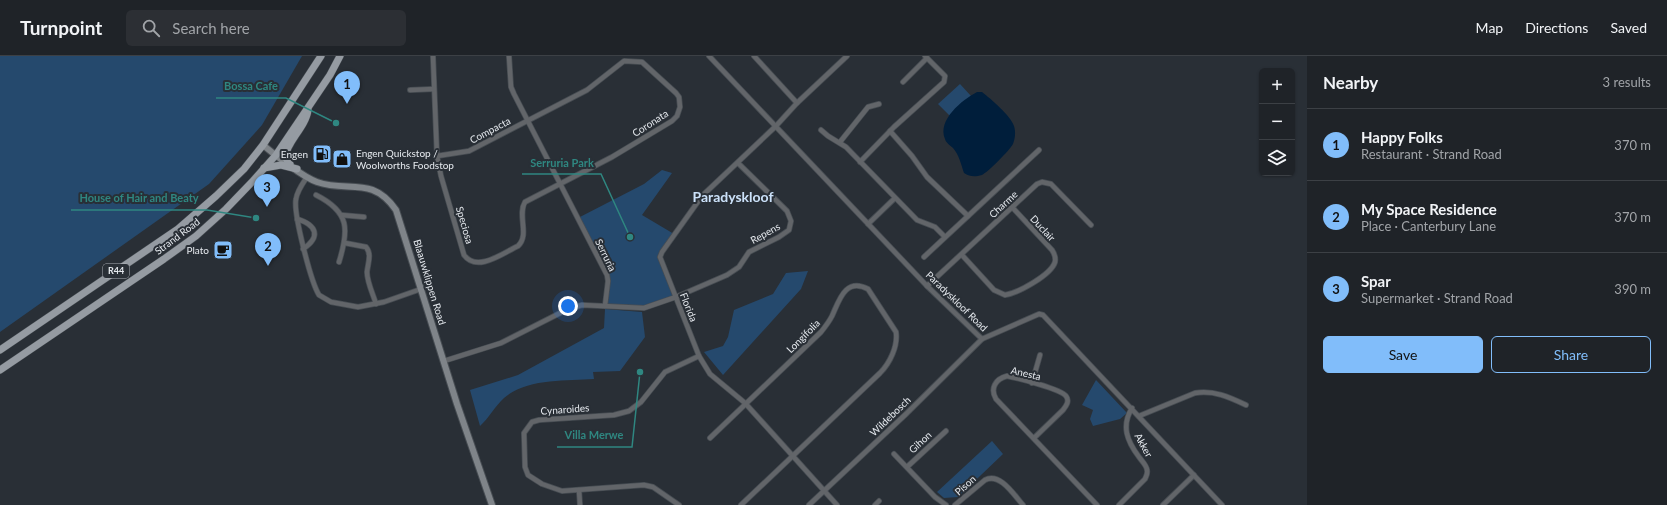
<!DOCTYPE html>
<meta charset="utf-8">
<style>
:root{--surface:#1f2328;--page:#2c2f34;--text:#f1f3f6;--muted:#a1a4a8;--line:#3c4045;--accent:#81bdfa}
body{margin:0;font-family:Lato,sans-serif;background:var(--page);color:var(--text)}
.controls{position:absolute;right:12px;top:12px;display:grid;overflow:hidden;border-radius:6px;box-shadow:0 1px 3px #0004}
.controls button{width:36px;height:36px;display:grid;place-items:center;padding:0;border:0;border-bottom:1px solid var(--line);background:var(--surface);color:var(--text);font:20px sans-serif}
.you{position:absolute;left:568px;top:250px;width:14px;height:14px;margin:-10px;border:3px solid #fff;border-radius:50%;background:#1a73e8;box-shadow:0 0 0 6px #1a73e833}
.badge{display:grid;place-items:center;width:26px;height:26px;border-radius:50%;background:var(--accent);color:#111;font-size:13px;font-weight:700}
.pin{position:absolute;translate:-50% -33px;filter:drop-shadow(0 1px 2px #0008)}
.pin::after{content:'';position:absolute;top:21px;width:14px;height:12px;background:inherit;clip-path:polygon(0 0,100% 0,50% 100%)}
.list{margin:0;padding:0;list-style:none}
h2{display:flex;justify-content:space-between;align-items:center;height:52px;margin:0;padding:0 16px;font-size:17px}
h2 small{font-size:13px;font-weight:400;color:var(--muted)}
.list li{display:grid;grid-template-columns:26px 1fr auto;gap:12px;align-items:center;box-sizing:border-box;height:72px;padding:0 16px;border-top:1px solid var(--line)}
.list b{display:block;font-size:15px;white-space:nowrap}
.list p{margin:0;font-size:13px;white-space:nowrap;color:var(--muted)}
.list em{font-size:13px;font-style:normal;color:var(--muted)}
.actions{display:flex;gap:8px;padding:12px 16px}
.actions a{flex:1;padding:9px 0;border:1px solid var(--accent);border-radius:6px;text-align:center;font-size:14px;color:var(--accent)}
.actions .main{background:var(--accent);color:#111}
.icon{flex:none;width:22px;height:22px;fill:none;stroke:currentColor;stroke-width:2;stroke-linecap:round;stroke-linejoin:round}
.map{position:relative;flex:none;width:1307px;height:449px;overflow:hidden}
header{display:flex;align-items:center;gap:24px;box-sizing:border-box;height:56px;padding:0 20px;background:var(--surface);border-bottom:1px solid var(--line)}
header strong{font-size:19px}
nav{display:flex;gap:22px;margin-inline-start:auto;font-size:14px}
.search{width:280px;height:36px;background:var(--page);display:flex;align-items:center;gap:10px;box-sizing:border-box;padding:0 14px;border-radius:6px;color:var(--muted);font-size:15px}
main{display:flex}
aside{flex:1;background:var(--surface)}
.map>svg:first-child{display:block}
.green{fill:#25496d}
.water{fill:#001e3b}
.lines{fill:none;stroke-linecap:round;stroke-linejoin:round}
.street-casing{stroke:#474d53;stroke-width:6}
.secondary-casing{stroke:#474d53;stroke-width:8}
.primary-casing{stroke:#474d53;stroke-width:8}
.street{stroke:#626569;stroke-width:4.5}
.secondary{stroke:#7f8489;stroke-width:6}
.primary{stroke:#959ba2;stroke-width:7}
.labels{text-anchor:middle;stroke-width:4;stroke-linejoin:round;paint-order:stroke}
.shield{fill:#292f36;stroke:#adb1b7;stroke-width:1}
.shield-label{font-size:9px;font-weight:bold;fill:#e5e9ee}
.street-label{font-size:10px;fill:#e5e9ee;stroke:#292f36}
.poi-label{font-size:10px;fill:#e5e9ee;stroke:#292f36;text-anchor:end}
.district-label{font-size:14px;font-weight:bold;fill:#cbe1f9;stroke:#292f36}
.leader{fill:none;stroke:#2f8781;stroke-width:1.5}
.callout-dot{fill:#2f8781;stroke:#292f36;stroke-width:1.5}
.callout-label{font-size:11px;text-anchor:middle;font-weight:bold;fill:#2f8781;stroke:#292f36;stroke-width:4;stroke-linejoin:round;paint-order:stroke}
</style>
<header>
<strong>Turnpoint</strong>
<div class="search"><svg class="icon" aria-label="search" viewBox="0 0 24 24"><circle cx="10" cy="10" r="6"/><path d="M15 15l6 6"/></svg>Search here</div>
<nav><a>Map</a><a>Directions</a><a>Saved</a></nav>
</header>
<main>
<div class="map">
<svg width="1307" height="449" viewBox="0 0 1307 449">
<rect width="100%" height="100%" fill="#292f36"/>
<g class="green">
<path d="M 0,0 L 302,0 L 262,69 L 209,128 L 0,276 Z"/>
<path d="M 960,28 L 971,40 L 950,60 L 938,48 Z"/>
<path d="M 662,114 L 672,117 L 642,159 L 674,178 L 660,201 L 676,241 L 644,252 L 605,250 L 608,225 L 578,162 L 644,128 Z"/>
<path d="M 808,215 L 801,233 L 723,319 L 704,296 L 723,290 L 728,281 L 734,254 L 773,238 L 786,217 Z"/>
<path d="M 605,253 L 642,256 L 645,281 L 620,315 L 593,316 L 594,323 C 566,325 527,322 504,342 C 495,350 489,362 480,370 L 470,334 L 518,319 L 604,272 Z"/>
<path d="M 1096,324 L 1127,357 L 1120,363 L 1093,370 L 1090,363 L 1093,354 L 1082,349 Z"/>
<path d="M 992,385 L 1003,398 L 958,441 L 944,442 L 937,436 Z"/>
</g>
<path class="water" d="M 977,36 L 982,36 C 991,43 1011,60 1014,70 C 1016,76 1015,83 1013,88 C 1009,95 988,116 982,119 C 975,121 970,121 964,117 C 961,108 959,99 953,92 C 950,89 946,87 945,83 C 937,64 962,44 977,36 Z"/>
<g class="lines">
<g class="street-casing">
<g id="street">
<path d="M 433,0 L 437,100 L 441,120 L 464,199 C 477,217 503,197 518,190 C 530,179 517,159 525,146 L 612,101 L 672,65 L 677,60 L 680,51 L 679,41 L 676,37 L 642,6 L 624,5 L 587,34 L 469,95 L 437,100"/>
<path d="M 509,0 L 511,31 L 514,38 L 607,219 L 608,225 L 605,250"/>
<path d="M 709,0 L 927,230 L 982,283"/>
<path d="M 754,0 L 797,47 L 847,0"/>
<path d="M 903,26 L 927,2"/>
<path d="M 410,34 L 434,33"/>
<path d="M 797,47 L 776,70 L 702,140 L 662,196 L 660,201 L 699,300 L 710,318 L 745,347 L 837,449"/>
<path d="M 821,74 L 828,80 L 846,91 L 917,164 L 935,171 L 945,181"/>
<path d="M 890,75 L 912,100 L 927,121 L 968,160"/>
<path d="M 840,86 L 868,51 L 879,48"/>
<path d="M 860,106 L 894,71 L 944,26 L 945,20 L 925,0"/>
<path d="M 307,121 C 303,127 297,135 296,143 C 293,157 311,226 319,239 L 331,246 L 358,251 L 384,246 L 421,233"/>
<path d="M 316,139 C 350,156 349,174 339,206"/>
<path d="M 341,159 L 364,161"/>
<path d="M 297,163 C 317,169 321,181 303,193"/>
<path d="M 868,168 L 895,142"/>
<path d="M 345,187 L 366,191 C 372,198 368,207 367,216 C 367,226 373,238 376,248"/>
<path d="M 962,199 L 994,234 L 1005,239 C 1018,237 1051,219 1055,206 C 1056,201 1054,197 1052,194 L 1012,151"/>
<path d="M 924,201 L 1039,94"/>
<path d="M 927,230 L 1037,128 L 1042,126 L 1051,128 L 1091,169"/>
<path d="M 444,305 L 501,287 L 568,253 L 582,249 L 644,252 L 676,241 L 727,219 L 739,211 L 749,196 L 779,181 L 789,174 L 791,165 L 787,155 L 738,107"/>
<path d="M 1032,327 L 1040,299"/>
<path d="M 1139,360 L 1195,337 C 1214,334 1229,341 1246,349"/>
<path d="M 710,382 L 821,276 C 825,271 829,266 832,260 C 839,245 845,221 868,233 L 896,276 C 898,290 890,307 880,317 L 741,449"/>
<path d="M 1034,382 L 1063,354 C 1066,350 1070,345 1066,340 C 1061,333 1017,322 1007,320 C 995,323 990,333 996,343 L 1097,449"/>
<path d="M 894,398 L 935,441 L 946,449"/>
<path d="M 907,411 L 946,375"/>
<path d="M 579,434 L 580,449"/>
<path d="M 679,449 L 653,431 L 644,429 L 562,435 L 542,428 L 528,419 L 525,411 L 524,377 L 532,366 L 539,364 L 614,359 L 629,355 L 641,346 L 665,316 L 699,300"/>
<path d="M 809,449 L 906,358 L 982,283 L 1039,258 L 1043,259 L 1222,449"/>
<path d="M 875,449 L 879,445"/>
<path d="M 955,449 L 985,424 C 1000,416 1014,439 1023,449"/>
<path d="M 1119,449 L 1145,423 C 1146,420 1148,418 1147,414 C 1147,410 1142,405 1139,401 C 1127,385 1121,370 1132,352"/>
<path d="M 1163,449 L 1194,419"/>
</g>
</g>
<g class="secondary-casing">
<path id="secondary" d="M 263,89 C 276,100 303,121 317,126 C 348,137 372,119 396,154 L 457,348 L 492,449"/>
</g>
<g class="primary-casing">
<g id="primary">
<path d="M 290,108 C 288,106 286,103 286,100 C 285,88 306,71 308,54"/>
<path d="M 264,112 L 281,109 L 297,113"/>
<path d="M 0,294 L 178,173 L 216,140 L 244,113 L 263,89 L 321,0"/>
<path d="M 0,314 L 164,203 L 196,180 L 226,153 L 252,126 L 276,99 L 330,19 L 340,0"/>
</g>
</g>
<use href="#street" class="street"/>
<use href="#secondary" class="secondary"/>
<use href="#primary" class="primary"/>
</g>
<defs>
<g id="fuel-square" transform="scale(1)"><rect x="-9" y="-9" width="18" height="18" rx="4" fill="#81bdfa" stroke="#292f36"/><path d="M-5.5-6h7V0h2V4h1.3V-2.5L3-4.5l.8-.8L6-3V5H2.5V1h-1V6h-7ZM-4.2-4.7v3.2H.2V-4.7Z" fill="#111"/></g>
<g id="shop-square" transform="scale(1)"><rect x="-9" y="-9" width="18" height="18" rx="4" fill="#81bdfa" stroke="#292f36"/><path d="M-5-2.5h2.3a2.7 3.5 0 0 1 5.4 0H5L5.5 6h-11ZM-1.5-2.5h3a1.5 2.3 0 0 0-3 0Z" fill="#111"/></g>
<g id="cafe-square" transform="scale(1)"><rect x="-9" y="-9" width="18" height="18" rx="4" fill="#81bdfa" stroke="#292f36"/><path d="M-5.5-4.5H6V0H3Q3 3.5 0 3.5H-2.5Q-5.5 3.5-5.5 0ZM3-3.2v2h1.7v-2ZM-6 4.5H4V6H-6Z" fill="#111"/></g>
</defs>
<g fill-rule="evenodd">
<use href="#fuel-square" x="322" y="98"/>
<use href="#shop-square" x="342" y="103"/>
<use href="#cafe-square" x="223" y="194"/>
</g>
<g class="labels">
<rect class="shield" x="103" y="208" width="26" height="14" rx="3"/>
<g class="shield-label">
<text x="116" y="218">R44</text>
</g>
<g class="street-label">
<text transform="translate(650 67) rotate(-33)" y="4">Coronata</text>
<text transform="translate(490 74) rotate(-28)" y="4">Compacta</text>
<text transform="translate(1003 148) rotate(-43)" y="4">Charme</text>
<text transform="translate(465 169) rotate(74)" y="4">Speciosa</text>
<text transform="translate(1043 172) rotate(47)" y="4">Duclair</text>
<text transform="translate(765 177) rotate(-29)" y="4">Repens</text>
<text transform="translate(177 180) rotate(-37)" y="4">Strand Road</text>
<text transform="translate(606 199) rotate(64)" y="4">Serruria</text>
<text transform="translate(430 226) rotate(73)" y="4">Blaauwklippen Road</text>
<text transform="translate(957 245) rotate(44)" y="4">Paradyskloof Road</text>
<text transform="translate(689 251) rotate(68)" y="4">Florida</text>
<text transform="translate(803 280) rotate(-45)" y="4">Longifolia</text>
<text transform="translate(1026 317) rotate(13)" y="4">Anesta</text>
<text transform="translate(565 353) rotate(-4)" y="4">Cynaroides</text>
<text transform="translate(890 360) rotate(-44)" y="4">Wildebosch</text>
<text transform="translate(920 386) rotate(-43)" y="4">Gihon</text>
<text transform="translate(1144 389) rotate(61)" y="4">Akker</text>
<text transform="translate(965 429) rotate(-42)" y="4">Pison</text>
</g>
<g class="poi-label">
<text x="356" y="101" text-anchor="start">Engen Quickstop /<tspan x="356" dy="12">Woolworths Foodstop</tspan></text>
<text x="308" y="102">Engen</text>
<text x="209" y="198">Plato</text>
</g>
<g class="district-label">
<text x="733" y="146">Paradyskloof</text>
</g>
</g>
<path class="leader" d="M336 67L286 42H216M630 181L601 118H522M256 162L207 154H71M640 316L632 391H557"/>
<g class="callout-dot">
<circle cx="336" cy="67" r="4"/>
<circle cx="630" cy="181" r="4"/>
<circle cx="256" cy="162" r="4"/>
<circle cx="640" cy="316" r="4"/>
</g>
<g class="callout-label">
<text x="251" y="34">Bossa Cafe</text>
<text x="562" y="111">Serruria Park</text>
<text x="139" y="146">House of Hair and Beaty</text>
<text x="594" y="383">Villa Merwe</text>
</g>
</svg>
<div class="controls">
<button>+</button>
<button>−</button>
<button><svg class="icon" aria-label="layers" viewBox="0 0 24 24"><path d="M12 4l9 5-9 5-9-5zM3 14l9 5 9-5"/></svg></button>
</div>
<div class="you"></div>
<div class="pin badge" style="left:347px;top:48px">1</div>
<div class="pin badge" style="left:268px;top:210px">2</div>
<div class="pin badge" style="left:267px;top:151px">3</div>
</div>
<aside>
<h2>Nearby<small>3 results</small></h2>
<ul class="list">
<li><span class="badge">1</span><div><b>Happy Folks</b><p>Restaurant · Strand Road</p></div><em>370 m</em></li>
<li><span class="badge">2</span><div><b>My Space Residence</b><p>Place · Canterbury Lane</p></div><em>370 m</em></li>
<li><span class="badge">3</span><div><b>Spar</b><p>Supermarket · Strand Road</p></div><em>390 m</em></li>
</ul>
<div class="actions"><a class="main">Save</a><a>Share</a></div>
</aside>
</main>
